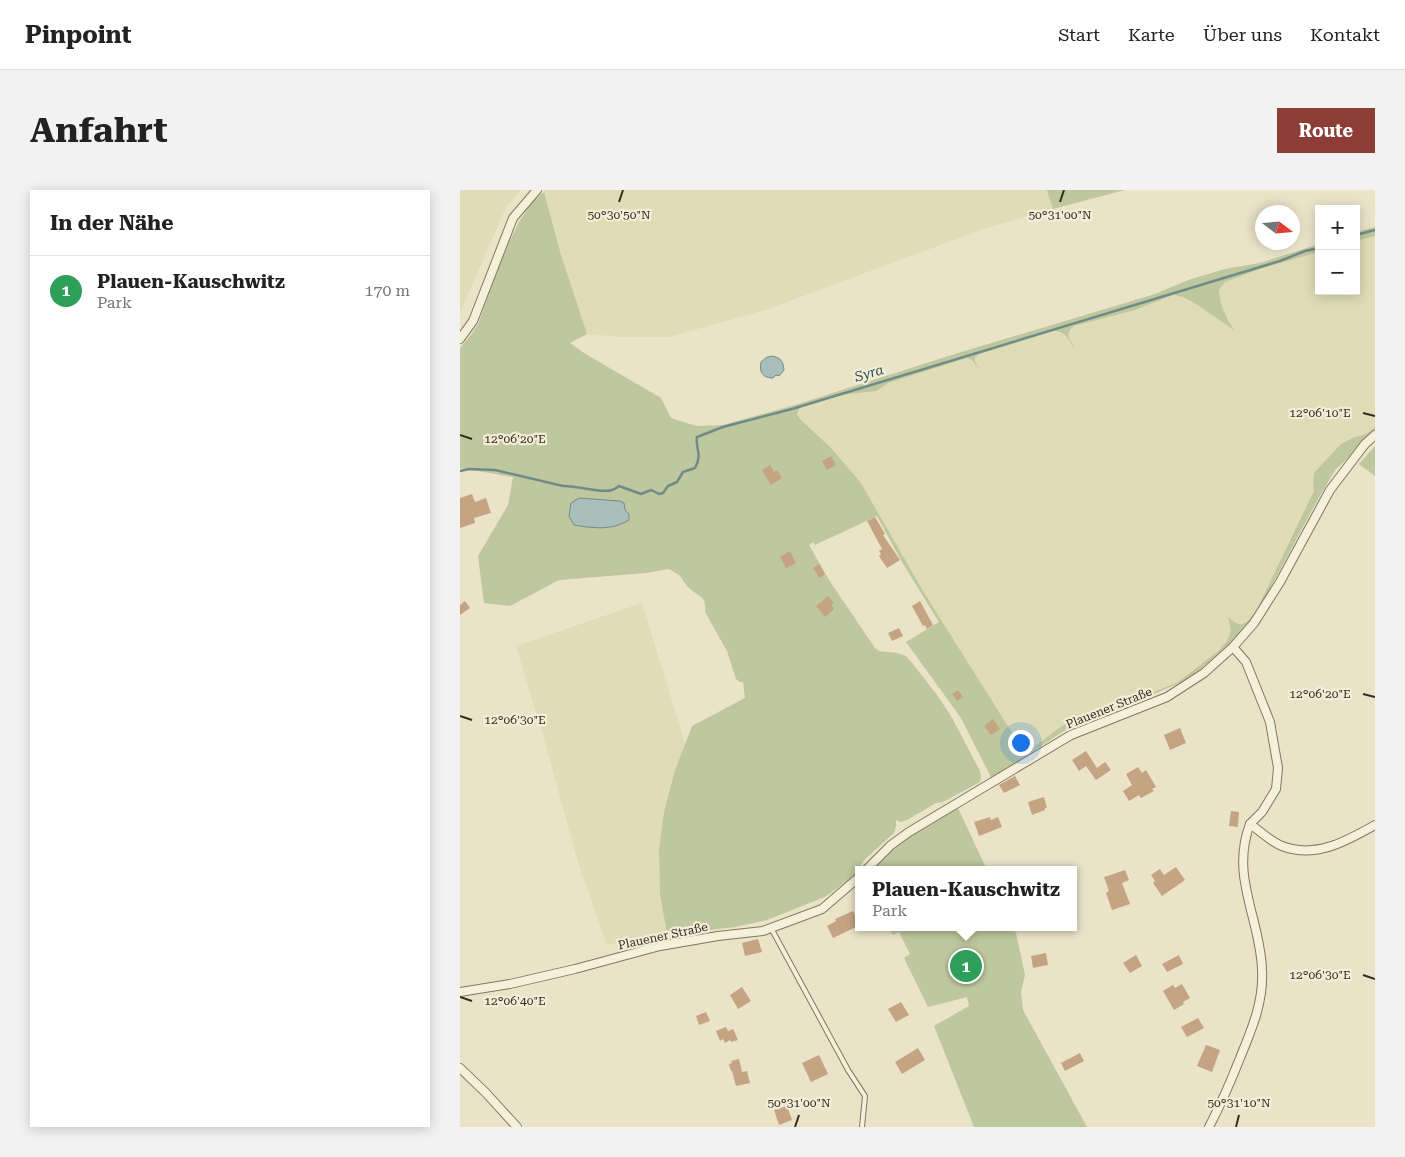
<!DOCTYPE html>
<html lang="de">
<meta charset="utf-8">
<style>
:root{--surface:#fff;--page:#f2f2f2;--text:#222;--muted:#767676;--line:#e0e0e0;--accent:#8d3d35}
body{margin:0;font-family:"Roboto Serif",serif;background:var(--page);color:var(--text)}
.controls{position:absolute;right:15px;top:15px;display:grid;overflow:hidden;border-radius:0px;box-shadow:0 2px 12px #0003}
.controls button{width:45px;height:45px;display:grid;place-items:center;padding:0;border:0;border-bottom:1px solid var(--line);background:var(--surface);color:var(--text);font:25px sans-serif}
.compass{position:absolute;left:795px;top:15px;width:45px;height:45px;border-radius:50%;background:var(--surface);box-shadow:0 2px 12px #0003;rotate:106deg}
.you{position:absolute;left:560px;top:552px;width:18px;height:18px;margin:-12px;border:4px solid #fff;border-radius:50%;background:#1a73e8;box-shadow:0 0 0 8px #1a73e833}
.badge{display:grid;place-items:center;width:32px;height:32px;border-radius:50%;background:var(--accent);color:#fff;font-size:16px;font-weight:700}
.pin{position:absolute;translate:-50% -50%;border:2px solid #fff;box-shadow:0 1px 5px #0006}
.popup{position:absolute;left:395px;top:676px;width:222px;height:65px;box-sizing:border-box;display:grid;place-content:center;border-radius:0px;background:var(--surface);filter:drop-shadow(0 1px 4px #0005);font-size:16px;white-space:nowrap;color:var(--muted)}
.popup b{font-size:19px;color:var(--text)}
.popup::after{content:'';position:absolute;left:50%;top:100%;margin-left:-10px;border:10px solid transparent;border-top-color:var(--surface)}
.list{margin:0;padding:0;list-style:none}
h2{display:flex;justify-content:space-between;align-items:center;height:65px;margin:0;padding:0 20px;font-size:21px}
h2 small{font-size:16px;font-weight:400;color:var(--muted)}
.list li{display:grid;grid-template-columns:32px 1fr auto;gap:15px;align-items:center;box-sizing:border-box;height:70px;padding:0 20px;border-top:1px solid var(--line)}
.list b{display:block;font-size:19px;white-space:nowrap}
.list p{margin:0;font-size:16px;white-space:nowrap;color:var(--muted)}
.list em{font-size:16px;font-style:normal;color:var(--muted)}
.map{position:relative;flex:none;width:915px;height:937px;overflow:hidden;border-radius:0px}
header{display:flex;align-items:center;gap:30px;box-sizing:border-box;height:70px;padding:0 25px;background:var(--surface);border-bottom:1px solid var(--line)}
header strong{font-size:24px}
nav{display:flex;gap:28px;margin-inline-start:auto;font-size:18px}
.intro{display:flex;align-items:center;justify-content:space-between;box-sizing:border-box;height:120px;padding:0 30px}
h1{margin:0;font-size:35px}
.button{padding:12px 22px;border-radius:0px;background:var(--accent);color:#fff;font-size:18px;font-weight:700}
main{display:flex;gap:30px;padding:0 30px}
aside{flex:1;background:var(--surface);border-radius:0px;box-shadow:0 2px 12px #0003}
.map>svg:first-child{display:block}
.farmland{fill:#dfdcb6}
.green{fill:#bec79d}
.water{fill:#a8beba;stroke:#708c88}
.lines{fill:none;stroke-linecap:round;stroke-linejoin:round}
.stream{stroke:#708c88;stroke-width:2.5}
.building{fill:#c4a482}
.service-casing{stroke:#84765f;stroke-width:6}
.minor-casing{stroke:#84765f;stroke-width:10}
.service{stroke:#f5f0da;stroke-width:4}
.minor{stroke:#f5f0da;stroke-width:8}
.ticks{fill:none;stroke:#362d21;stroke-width:2}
.labels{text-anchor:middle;stroke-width:4.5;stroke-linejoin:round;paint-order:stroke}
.street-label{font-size:12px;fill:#362d21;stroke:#f2edd7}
.water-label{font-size:14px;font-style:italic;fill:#325354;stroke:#f2edd7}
.ticks-label{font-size:12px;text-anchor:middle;fill:#362d21;stroke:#f2edd7;stroke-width:4.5;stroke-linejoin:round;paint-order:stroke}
</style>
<header>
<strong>Pinpoint</strong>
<nav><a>Start</a><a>Karte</a><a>Über uns</a><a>Kontakt</a></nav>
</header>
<div class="intro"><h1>Anfahrt</h1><a class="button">Route</a></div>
<main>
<aside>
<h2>In der Nähe<small></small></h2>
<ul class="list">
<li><span class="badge" style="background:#2e9e5b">1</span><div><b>Plauen-Kauschwitz</b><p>Park</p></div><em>170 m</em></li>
</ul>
</aside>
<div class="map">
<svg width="915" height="937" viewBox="0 0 915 937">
<rect width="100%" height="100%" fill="#eae3c8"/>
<g class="farmland">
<path d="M 0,0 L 61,0 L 46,17 L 0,123 Z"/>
<path d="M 85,0 L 587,0 L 593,19 L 526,38 L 308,119 L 209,147 L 161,147 L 127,144 L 101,65 L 84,2 Z"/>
<path d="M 915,46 L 915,237 L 906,244 L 895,247 L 854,283 L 853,293 L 854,301 L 796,421 L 787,433 L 781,435 L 775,434 L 768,428 L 771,441 L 767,451 L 757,462 L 718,492 L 694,502 L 687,501 L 678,505 L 672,510 L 617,527 L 599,538 L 571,559 L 566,559 L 561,557 L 463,401 L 401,293 L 340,229 L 337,224 L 338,220 L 340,217 L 381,205 L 416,201 L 428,193 L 507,168 L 512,170 L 516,176 L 515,167 L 520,164 L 594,141 L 600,141 L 605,143 L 612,153 L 608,145 L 609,141 L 614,136 L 675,120 L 713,105 L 723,107 L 736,114 L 773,139 L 765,125 L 760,110 L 759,100 L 765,92 L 803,78 L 855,63 L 859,63 L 859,101 L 896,101 L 896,51 Z"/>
<path d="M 182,413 L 225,553 L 215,580 L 204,622 L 199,660 L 200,705 L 207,743 L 147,755 L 118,672 L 83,545 L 56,456 Z"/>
</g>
<g class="green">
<path d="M 587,0 L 665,0 L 593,19 Z"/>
<path d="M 84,2 L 101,65 L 127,144 L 110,153 L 124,163 L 201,208 L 211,228 L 236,236 L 263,235 L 335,215 L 498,163 L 695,104 L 728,90 L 765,79 L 800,73 L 859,54 L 859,63 L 855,63 L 803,78 L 765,92 L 759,100 C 760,116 766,127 774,140 L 736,114 L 723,107 L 713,105 L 675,120 L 614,136 C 604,145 610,148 615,159 C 609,150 606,141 594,141 L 520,164 L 515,167 L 515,171 L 519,179 L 512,170 L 507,168 L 428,193 L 416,201 L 381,205 L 340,217 L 337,224 L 340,229 L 371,258 L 401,293 L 463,401 L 561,557 L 566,559 L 571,559 L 599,538 L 617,527 L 672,510 L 682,498 L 687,501 L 694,502 L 718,492 L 757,462 L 767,451 L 771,441 L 768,427 C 782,440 786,434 796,421 L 854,301 L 853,293 L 854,283 L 881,254 L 895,247 L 906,244 L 915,237 L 915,243 L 875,280 L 853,318 L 797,423 L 776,448 L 738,481 L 719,493 L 683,509 L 629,527 L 613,535 L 534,587 L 531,587 L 501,528 L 446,452 L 479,432 L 442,372 L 417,326 L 355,355 L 353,352 L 349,355 L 369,390 L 415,458 L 419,461 L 437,463 L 446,466 L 453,474 L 477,505 L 491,526 L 520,581 L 521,587 L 520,592 L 483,612 L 476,613 L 447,630 L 441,632 L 436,630 L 436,636 L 434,643 L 404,670 L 395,685 L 365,707 L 307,730 L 275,737 L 233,742 L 207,743 L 200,705 L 199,660 L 204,622 L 215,580 L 232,536 L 285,508 L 283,492 L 280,492 L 276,489 L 267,461 L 245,422 C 247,406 239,407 229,398 C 225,395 223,389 219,385 C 216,383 212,381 209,379 L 186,383 L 99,390 L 50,416 L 24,413 L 18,366 L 48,315 L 53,287 L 0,278 L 0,158 L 11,145 L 18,134 L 43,64 L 59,32 L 72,12 Z"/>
<path d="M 915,37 L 915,46 L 896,51 L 896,42 Z"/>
<path d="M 915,256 L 915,286 L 899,274 Z"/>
<path d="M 497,616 L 527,680 L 411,680 L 432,659 L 462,637 Z"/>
<path d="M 428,737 L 553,737 L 556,743 L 565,785 L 561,802 L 563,820 L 627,937 L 514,937 L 474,836 L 509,816 L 507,807 L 468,817 L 444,768 L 450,764 L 439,742 L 433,745 Z"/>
</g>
<g class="water">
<path d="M 313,166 C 321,169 323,170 324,180 L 319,186 L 316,185 L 313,188 C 302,188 299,181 301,172 L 307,167 Z"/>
<path d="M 119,308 L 160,311 L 164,313 L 165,320 L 169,324 L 169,330 C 152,341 132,338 114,335 L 109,326 L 111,313 Z"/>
</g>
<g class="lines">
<g class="stream">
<path d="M 896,45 L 915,40"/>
<path d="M 0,281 L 9,279 L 35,280 L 103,296 C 117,295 141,304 152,300 C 153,300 158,297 159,296 L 181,304 L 191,300 L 199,304 L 203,303 L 208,296 L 217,292 L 223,282 L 235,278 C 243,263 235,259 237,247 L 263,237 L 332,219 L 820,71 L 845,61 L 859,58"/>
</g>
</g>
<g class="building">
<path d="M 371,266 L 376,275 L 367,280 L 362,271 Z"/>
<path d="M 310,275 L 314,282 L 317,280 L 322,288 L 311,295 L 302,280 Z"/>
<path d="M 12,304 L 15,312 L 26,308 L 31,323 L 14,328 L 15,333 L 0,338 L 0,308 Z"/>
<path d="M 415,327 L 425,344 L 423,345 L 440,370 L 427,378 L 419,366 L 421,364 L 419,361 L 422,359 L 407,331 Z"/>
<path d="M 330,361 L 336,373 L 326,378 L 320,367 Z"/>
<path d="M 359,374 L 365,384 L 359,388 L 353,378 Z"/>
<path d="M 368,406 L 374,413 L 371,415 L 374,419 L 365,427 L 356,416 Z"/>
<path d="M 5,411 L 10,418 L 0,425 L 0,415 Z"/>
<path d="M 460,411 L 473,435 L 467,439 L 465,435 L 463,436 L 452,416 Z"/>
<path d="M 439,438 L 443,446 L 432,451 L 428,443 Z"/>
<path d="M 498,500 L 503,507 L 497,511 L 492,504 Z"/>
<path d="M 533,529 L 540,539 L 531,545 L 524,536 Z"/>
<path d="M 720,538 L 726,553 L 710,560 L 704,545 Z"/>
<path d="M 626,561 L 637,578 L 645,572 L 651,580 L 636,590 L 626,576 L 619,581 L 612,570 Z"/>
<path d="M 678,577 L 682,583 L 686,580 L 696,597 L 692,599 L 694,601 L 681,608 L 679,605 L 669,611 L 663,601 L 672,595 L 666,584 Z"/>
<path d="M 555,586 L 560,595 L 544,603 L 539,595 Z"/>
<path d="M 584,607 L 587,618 L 585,618 L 585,620 L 572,625 L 568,612 Z"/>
<path d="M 771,621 L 779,622 L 778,637 L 769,636 Z"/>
<path d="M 530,627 L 531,630 L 538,627 L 542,637 L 519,646 L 514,632 Z"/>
<path d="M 716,677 L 725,690 L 702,706 L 693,693 L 695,691 L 691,685 L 700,679 L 704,685 Z"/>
<path d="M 665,680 L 669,690 L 662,693 L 670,714 L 652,720 L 646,703 L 649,701 L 644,687 Z"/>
<path d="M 393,721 L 398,732 L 398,736 L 373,748 L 367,736 L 376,731 L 375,729 Z"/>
<path d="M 298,749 L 302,762 L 285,766 L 282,753 Z"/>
<path d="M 586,763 L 588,775 L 573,778 L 571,766 Z"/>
<path d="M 676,765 L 682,776 L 670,783 L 663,773 Z"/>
<path d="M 719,765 L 723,774 L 707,782 L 702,774 Z"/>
<path d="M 722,794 L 730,808 L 723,812 L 724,814 L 714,820 L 703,801 L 713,795 L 715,798 Z"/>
<path d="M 282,797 L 291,811 L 278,819 L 270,805 Z"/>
<path d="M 441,812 L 449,825 L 436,832 L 428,819 Z"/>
<path d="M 246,822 L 250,831 L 239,835 L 236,826 Z"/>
<path d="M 738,828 L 744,838 L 727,847 L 721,837 Z"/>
<path d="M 266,837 L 268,841 L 273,839 L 278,850 L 271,852 L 270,850 L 265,853 L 263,849 L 260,851 L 256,841 Z"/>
<path d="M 746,855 L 760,860 L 752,882 L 737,876 Z"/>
<path d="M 458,858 L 465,870 L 442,884 L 435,872 Z"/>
<path d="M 620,863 L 624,871 L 605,881 L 601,873 Z"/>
<path d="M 359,865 L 368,884 L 351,892 L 342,873 Z"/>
<path d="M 279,869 L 282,882 L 287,881 L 290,893 L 276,896 L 272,881 L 271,881 L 269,874 L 272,873 L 271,871 Z"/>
<path d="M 327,916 L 332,930 L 319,935 L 314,920 Z"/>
</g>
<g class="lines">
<g class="service-casing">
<path id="service" d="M 311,738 L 388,880 L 405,906 L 402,937"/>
</g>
<g class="minor-casing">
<g id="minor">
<path d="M 0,149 L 13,131 L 53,28 L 77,0"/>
<path d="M 773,457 L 786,472 L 810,532 L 818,578 L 816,599 L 802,622 L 790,634 C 800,641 811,652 822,656 C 855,669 887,651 915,635"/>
<path d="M 406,680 L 431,655 L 449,642 L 611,545 L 707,507 L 744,483 L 773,457 L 794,433 L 820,392 L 870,300 L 905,254 L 915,245"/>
<path d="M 0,802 L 50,794 L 115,779 L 200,756 L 258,746 L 303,741 L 362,719 L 398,688"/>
<path d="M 0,878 L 26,903 L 57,937"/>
<path d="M 749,937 C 761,914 771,891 780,868 C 792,839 804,811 802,779 C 800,728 770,686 790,634"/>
</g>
</g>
<use href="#service" class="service"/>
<use href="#minor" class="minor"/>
</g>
<path class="ticks" d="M 159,12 L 163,0M 600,12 L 604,0M 903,223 L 915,226M 0,245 L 12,249M 903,504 L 915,507M 0,526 L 12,530M 903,785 L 915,789M 0,807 L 12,811M 335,937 L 339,925M 776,937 L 779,925"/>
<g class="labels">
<g class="street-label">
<text transform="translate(649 518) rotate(-22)" y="4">Plauener Straße</text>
<text transform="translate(203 746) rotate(-12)" y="4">Plauener Straße</text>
</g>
<g class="water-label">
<text transform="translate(409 183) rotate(-17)" y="5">Syra</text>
</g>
</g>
<g class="ticks-label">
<text x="159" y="29">50°30'50"N</text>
<text x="600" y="29">50°31'00"N</text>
<text x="860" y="227">12°06'10"E</text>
<text x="55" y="253">12°06'20"E</text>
<text x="860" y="508">12°06'20"E</text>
<text x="55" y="534">12°06'30"E</text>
<text x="860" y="789">12°06'30"E</text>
<text x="55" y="815">12°06'40"E</text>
<text x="339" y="917">50°31'00"N</text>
<text x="779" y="917">50°31'10"N</text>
</g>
</svg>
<div class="controls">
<button>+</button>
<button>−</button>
</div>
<svg class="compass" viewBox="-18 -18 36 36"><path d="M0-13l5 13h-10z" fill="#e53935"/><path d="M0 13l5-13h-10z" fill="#767676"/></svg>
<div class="you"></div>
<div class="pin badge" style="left:506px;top:776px;background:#2e9e5b">1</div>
<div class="popup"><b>Plauen-Kauschwitz</b>Park</div>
</div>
</main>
